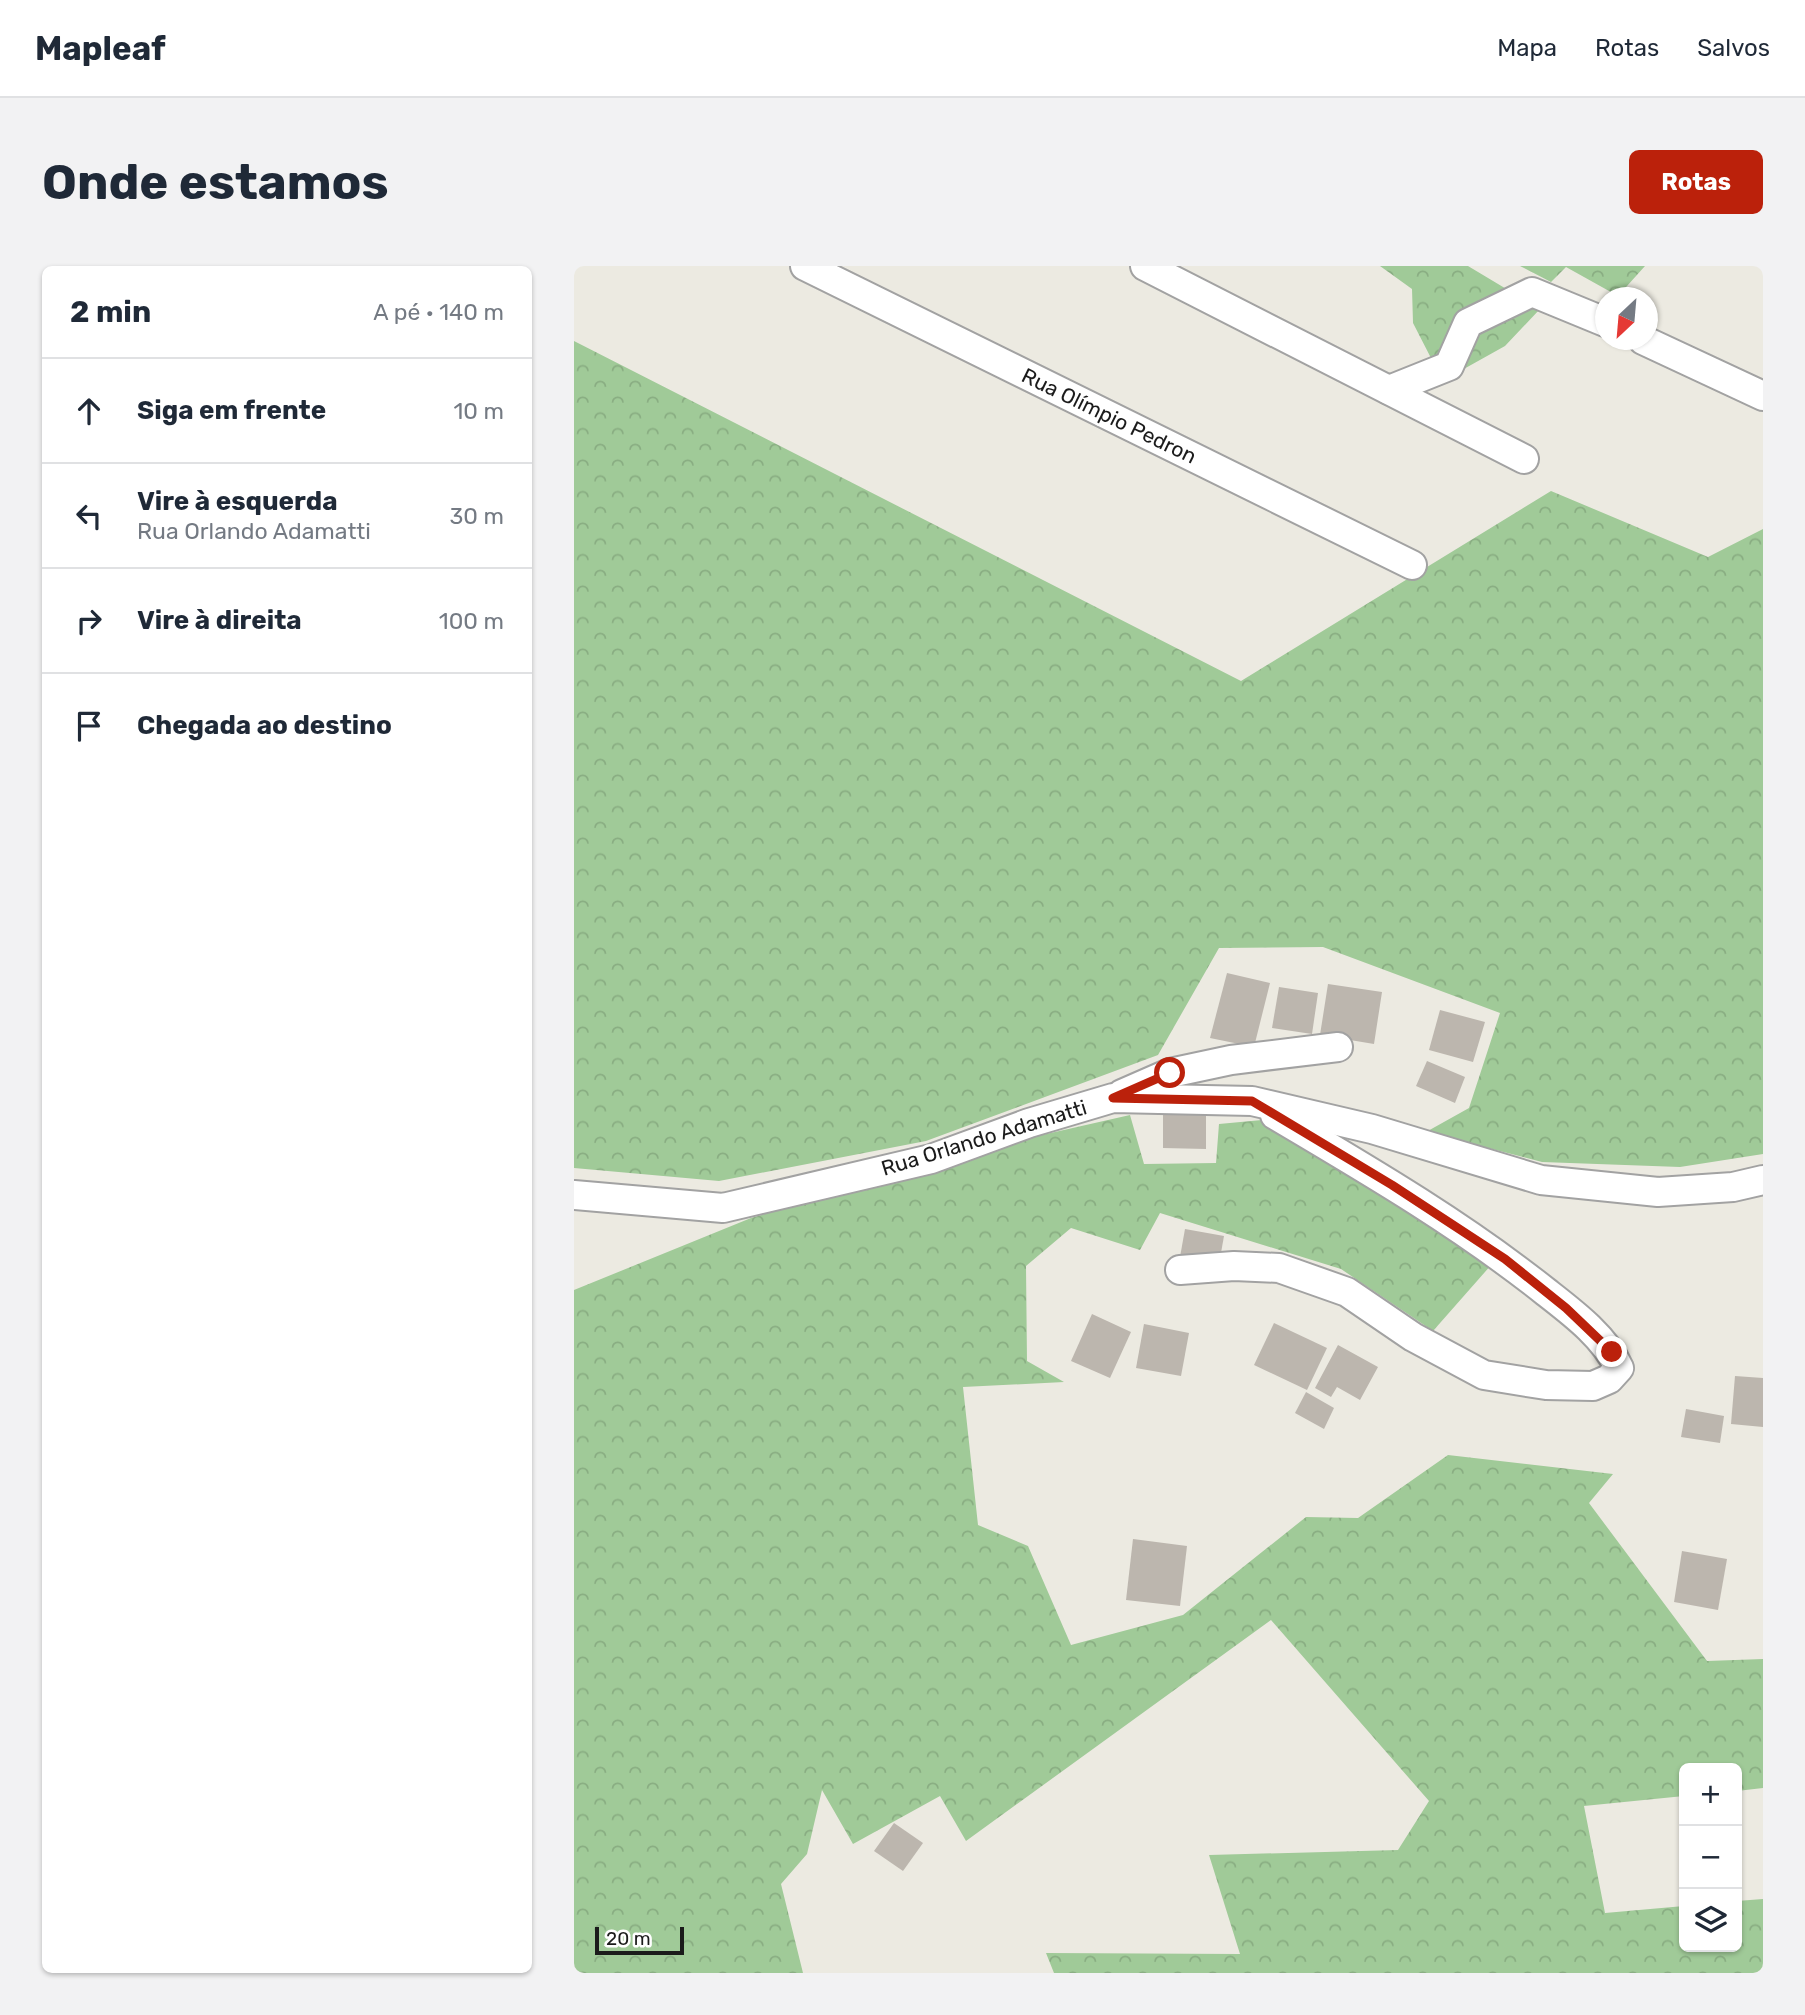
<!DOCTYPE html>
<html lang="pt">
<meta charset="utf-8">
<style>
:root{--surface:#fff;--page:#f2f2f3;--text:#1f2937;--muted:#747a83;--line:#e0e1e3;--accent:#bb210b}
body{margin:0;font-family:Rubik,sans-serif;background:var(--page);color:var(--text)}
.controls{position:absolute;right:21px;bottom:21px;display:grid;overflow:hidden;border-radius:10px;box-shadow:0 2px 5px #0004}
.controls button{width:63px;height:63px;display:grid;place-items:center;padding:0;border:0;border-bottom:2px solid var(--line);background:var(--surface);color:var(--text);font:35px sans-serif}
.compass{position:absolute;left:1021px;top:21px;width:63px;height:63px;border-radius:50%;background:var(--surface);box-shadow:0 2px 5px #0004;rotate:206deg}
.scale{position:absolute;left:21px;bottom:18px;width:89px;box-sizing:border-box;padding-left:7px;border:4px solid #1b1b1b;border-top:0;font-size:19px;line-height:24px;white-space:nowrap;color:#1b1b1b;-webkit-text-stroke:5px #fff;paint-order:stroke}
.stop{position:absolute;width:21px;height:21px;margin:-16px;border:5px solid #bb210b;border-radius:50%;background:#fff}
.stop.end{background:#bb210b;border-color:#fff;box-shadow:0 2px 7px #0008}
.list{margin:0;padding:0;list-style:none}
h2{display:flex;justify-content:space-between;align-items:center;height:91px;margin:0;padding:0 28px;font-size:30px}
h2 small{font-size:23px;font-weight:400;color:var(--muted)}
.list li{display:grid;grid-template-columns:46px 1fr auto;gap:21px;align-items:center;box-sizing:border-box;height:105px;padding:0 28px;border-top:2px solid var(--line)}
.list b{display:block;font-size:26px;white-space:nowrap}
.list p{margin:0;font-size:23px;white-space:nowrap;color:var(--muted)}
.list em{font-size:23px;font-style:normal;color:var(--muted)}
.icon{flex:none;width:38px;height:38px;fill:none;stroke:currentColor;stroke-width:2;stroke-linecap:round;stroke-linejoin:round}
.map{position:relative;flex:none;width:1189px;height:1707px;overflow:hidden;border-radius:10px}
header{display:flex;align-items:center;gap:42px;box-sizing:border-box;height:98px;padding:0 35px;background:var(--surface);border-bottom:2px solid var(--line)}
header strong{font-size:33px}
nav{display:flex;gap:38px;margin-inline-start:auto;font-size:24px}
.intro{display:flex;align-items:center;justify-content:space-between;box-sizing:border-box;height:168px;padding:0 42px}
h1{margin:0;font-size:49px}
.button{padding:18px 32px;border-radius:10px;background:var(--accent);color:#fff;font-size:24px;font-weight:700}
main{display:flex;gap:42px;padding:0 42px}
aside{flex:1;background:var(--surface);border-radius:10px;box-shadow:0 2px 5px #0004}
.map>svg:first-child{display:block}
.forest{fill:url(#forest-crowns)}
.building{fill:#bcb6ae}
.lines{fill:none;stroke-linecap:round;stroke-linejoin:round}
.minor-casing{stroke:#a2a2a2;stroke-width:32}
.minor{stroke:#fff;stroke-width:28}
.route{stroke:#bb210b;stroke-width:9}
.labels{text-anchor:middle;stroke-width:5;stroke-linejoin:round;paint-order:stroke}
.street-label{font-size:21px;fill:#1b1b1b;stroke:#fff}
</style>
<header>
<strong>Mapleaf</strong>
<nav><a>Mapa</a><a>Rotas</a><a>Salvos</a></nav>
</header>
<div class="intro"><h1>Onde estamos</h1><a class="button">Rotas</a></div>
<main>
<aside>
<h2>2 min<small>A pé · 140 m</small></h2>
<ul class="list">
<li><svg class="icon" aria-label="ahead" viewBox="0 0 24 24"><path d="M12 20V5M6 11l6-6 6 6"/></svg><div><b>Siga em frente</b></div><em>10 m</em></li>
<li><svg class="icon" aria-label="left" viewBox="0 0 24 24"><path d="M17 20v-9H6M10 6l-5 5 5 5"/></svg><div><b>Vire à esquerda</b><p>Rua Orlando Adamatti</p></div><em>30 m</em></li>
<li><svg class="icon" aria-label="right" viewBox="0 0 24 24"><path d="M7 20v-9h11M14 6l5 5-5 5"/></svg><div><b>Vire à direita</b></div><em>100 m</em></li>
<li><svg class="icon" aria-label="arrive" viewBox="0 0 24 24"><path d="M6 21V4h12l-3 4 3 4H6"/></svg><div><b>Chegada ao destino</b></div></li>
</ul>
</aside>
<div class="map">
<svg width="1189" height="1707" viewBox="0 0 1189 1707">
<defs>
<pattern id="forest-crowns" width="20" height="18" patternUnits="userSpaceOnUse" patternTransform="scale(1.75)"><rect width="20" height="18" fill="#a0ca98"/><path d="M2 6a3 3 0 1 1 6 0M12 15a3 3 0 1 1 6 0" fill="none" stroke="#89ad82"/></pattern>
</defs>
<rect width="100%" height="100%" fill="#eceae1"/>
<g class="forest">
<path d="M 806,0 L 894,0 L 966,43 L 931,80 L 888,104 L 858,94 L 839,57 L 838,23 Z"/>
<path d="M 946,0 L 1071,0 L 1044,30 L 992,1 L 977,16 Z"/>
<path d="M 0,75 L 667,415 L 977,225 L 1134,291 L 1189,263 L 1189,888 L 1106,901 L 968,896 L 852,866 L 895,842 L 926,747 L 749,681 L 645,682 L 584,789 L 352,875 L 145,915 L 0,902 Z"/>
<path d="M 556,849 L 570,898 L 642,897 L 645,858 L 688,854 L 918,998 L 859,1065 L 767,1003 L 586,947 L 566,984 L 497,962 L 452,1000 L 453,1095 L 490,1116 L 389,1121 L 404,1259 L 454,1280 L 497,1379 L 609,1349 L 732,1251 L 784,1252 L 874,1189 L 1039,1208 L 1015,1237 L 1133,1395 L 1189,1393 L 1189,1522 L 1163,1525 L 1163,1502 L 1110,1502 L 1110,1530 L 1010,1540 L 1031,1647 L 1110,1640 L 1110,1681 L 1163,1681 L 1163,1635 L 1189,1633 L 1189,1707 L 480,1707 L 472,1687 L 666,1688 L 635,1589 L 824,1584 L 855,1535 L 697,1354 L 392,1575 L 366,1530 L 279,1578 L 248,1524 L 233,1588 L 207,1618 L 229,1707 L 0,1707 L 0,1024 L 177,952 L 459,871 Z"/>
</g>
<g class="building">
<path d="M 653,707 L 696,717 L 680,781 L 636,772 Z"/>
<path d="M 754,718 L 808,726 L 800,778 L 746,769 Z"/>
<path d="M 705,721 L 744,727 L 738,768 L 698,762 Z"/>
<path d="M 866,744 L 911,756 L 899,796 L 855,784 Z"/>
<path d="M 853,795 L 891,811 L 881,837 L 842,820 Z"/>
<path d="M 589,849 L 632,849 L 632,883 L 589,882 Z"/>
<path d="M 611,963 L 650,970 L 645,998 L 606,991 Z"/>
<path d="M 518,1048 L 557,1066 L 536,1112 L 497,1095 Z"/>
<path d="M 700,1057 L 753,1082 L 733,1124 L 680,1099 Z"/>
<path d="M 570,1058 L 615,1067 L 607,1110 L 562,1102 Z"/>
<path d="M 764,1079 L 804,1101 L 786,1134 L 763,1121 L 757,1131 L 741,1122 Z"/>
<path d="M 1161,1110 L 1189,1112 L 1189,1161 L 1157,1158 Z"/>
<path d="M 732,1126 L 760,1142 L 750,1163 L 721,1147 Z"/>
<path d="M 1112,1143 L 1150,1150 L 1146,1177 L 1107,1171 Z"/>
<path d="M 559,1273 L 613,1280 L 606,1340 L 552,1334 Z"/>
<path d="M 1108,1285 L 1153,1293 L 1144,1344 L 1100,1336 Z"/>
<path d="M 320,1557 L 349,1577 L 329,1605 L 300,1585 Z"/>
</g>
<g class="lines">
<g class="minor-casing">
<g id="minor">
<path d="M 231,0 L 838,299"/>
<path d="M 571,0 L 950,193"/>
<path d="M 1069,74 L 1189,130"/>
<path d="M 815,124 L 875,100 L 894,57 L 958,26 L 1031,56"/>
<path d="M 548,828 L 596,807 L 657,794 L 764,781"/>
<path d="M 0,929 L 149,942 L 357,893 L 455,857 L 539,832 L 678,835 L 798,863 L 967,914 L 1084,926 L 1159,921 L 1189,914"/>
<path d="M 606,1004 L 660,1000 L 705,1002 L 773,1026 L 839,1071 L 910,1109 L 972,1119 L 1019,1120 L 1035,1113 L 1045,1102 C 1031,1071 999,1047 972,1026 C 888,959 794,904 701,849"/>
</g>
</g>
<use href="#minor" class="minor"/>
</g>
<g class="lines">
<path class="route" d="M 596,807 L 539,832 L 678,835 L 818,919 L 931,993 L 992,1042 L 1038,1086"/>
</g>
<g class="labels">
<g class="street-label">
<text transform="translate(535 150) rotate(26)" y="7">Rua Olímpio Pedron</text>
<text transform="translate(410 872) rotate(-17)" y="7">Rua Orlando Adamatti</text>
</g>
</g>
</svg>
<div class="controls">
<button>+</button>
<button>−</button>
<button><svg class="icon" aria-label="layers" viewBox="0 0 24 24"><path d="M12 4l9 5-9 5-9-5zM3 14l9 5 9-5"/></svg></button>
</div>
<svg class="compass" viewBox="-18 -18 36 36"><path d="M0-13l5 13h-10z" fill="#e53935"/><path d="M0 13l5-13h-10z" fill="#747a83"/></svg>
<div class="scale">20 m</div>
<div class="stop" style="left:596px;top:807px"></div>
<div class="stop end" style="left:1038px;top:1086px"></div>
</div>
</main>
